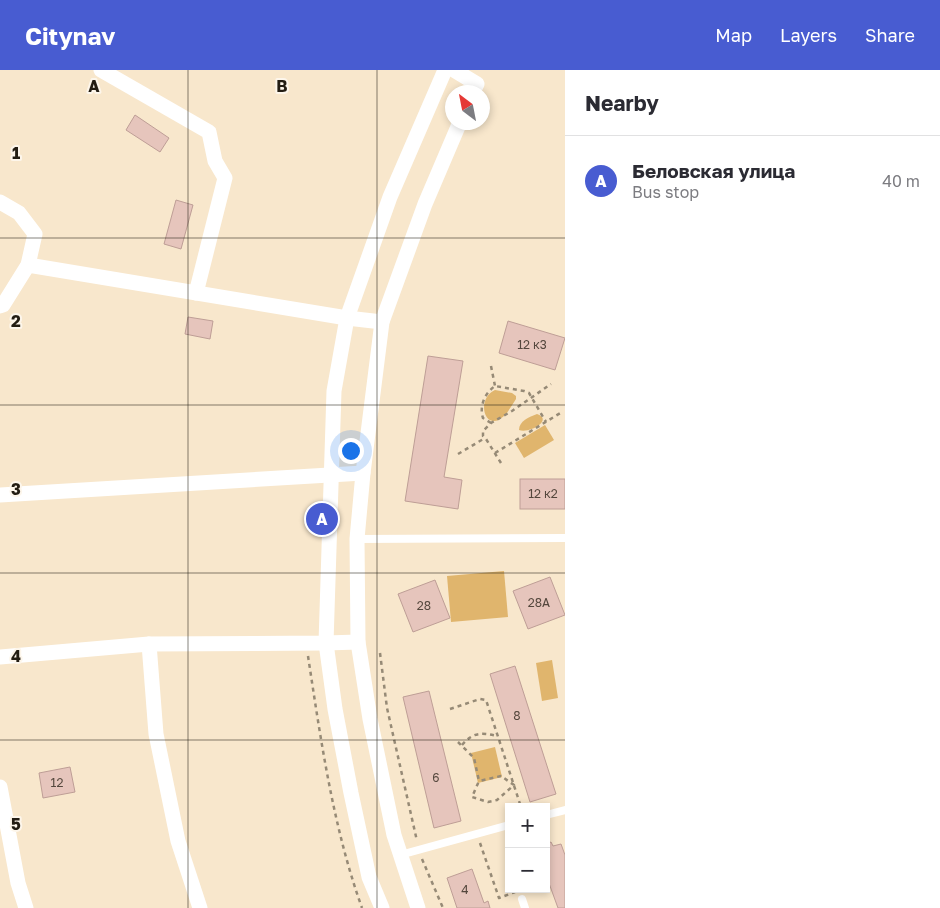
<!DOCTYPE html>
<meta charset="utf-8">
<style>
:root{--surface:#fff;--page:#f2f2f3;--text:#2b2b33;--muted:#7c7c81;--line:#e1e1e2;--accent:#485cd1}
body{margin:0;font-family:"Golos Text",sans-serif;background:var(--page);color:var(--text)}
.controls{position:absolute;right:15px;bottom:15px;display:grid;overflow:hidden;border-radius:0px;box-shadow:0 2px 8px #0003}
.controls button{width:45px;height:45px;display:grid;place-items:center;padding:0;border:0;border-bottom:1px solid var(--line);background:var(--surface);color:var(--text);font:25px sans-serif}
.compass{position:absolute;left:445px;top:15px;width:45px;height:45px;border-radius:50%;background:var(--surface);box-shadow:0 2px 8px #0003;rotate:328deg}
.you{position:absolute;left:350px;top:380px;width:18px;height:18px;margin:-12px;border:4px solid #fff;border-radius:50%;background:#1a73e8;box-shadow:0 0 0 8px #1a73e833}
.badge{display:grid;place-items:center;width:32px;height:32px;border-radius:50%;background:var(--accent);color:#fff;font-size:16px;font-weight:700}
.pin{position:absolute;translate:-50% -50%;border:2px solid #fff;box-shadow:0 1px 5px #0006}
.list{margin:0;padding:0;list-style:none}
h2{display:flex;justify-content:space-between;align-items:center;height:65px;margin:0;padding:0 20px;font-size:21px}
h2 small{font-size:16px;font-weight:400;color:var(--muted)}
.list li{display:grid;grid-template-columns:32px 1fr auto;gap:15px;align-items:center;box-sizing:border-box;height:90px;padding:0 20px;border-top:1px solid var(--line)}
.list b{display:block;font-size:19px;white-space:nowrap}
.list p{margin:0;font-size:16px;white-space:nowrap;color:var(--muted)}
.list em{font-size:16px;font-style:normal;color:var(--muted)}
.map{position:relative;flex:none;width:565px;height:838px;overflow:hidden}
header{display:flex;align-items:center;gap:30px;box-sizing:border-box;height:70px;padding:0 25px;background:var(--accent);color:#fff}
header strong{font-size:24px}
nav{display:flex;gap:28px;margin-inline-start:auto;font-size:18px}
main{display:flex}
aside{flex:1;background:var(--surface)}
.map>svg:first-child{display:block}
.green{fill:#e0b56d}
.building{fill:#e6c5bc;stroke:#be9e96}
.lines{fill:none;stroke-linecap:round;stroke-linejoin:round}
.path{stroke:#968a76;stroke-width:2.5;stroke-dasharray:4 4;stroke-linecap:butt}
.service{stroke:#fff;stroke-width:8}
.minor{stroke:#fff;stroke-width:15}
.grid{fill:none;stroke:#231d13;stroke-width:1;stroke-opacity:0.55}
.labels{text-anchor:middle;stroke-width:4;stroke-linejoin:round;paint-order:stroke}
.number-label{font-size:12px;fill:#54473d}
.grid-label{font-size:16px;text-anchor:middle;font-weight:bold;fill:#231d13;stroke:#fdf6eb;stroke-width:4;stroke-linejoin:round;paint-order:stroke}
</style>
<header>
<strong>Citynav</strong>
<nav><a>Map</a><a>Layers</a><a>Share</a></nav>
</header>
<main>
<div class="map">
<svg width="565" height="838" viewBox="0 0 565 838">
<rect width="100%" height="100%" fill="#f8e7cc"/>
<g class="green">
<path d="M 495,320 L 512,323 L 516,326 L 516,329 C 512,335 509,341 504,346 C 485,364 475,329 495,320 Z"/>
<path d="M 537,344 C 554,350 529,364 519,360 C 519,351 529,347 537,344 Z"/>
<path d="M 545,355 L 554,370 L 524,388 L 515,373 Z"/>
<path d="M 504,501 L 508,547 L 451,552 L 447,506 Z"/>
<path d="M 552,590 L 558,628 L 542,631 L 536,593 Z"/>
<path d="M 495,677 L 502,707 L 478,713 L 471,683 Z"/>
</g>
<g class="building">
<path d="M 135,45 L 169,68 L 160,82 L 126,60 Z"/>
<path d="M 176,130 L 193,135 L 181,179 L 164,174 Z"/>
<path d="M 188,247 L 213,251 L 210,269 L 185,264 Z"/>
<path d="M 508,251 L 565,268 L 555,300 L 499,283 Z"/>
<path d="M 428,286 L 463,291 L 444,407 L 462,410 L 458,439 L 405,431 Z"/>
<rect x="520" y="409" width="45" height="30"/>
<path d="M 550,507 L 565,545 L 528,559 L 513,521 Z"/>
<path d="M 435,510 L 450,548 L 413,562 L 398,524 Z"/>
<path d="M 515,596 L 556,724 L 530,732 L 490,604 Z"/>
<path d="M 429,621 L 461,751 L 434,758 L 403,627 Z"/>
<path d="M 70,697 L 75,722 L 43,728 L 39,703 Z"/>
<path d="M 551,772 L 553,776 L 561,774 L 565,785 L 565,838 L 558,838 L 546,805 L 546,774 Z"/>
<path d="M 472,799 L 484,833 L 488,831 L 490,838 L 457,838 L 447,808 Z"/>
</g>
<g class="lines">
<g class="path">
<path d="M 491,296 L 495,316"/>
<path d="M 491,353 L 483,348 C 479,336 485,323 495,316 L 524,321 L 529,323 L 546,352"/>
<path d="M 495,383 L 562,342"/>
<path d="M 458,384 L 485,368"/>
<path d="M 501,393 L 486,369 L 483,366 L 483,361 L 491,353 L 512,341 L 551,314"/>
<path d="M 380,583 L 387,638 L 417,771"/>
<path d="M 308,586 C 321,671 333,757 362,838"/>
<path d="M 450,639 L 480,629 L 486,630 L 521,737"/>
<path d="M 458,672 L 474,688 L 479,711 L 472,727 L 488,732 L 497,730 L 514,715 L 501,706 L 479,711"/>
<path d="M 462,675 C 474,661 482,663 498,666"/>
<path d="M 480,773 L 499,828 L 515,822"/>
<path d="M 422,789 L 443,838"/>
</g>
<g class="service">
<path d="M 357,469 L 565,468"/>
<path d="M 546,745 L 565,740"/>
<path d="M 400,785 L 509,755"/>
<path d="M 522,829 L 525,838"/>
</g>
<g class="minor">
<path d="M 101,0 L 209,62 L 215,91 L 225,108 L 196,223"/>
<path d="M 454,0 L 477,14 L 473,22"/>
<path d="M 0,132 L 19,143 L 35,164 L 28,195 L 3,235 L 0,236"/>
<path d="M 28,195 L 347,248 L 382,252"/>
<path d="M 0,425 L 363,403"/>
<path d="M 149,574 L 156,664 L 178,771 L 200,838"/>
<path d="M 0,587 L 149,574 L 326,573 L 358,572"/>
<path d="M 0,717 L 18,813 L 26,838"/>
<path d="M 382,838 L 369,807 L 351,723 L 335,639 L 326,573 L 334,321 L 347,248 L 390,127 L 445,0"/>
<path d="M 418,838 L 394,765 L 370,649 L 358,572 L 357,469 L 363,403 L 382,252 L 425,134 L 460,52"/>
</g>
</g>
<path class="grid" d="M 188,0 L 188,838M 377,0 L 377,838M 0,168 L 565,168M 0,335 L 565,335M 0,503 L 565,503M 0,670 L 565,670"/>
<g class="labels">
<g class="number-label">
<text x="532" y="279">12 к3</text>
<text x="543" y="428">12 к2</text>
<text x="539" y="537">28А</text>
<text x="424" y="540">28</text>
<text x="517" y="650">8</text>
<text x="436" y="712">6</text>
<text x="57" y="717">12</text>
<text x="465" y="824">4</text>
</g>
</g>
<g class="grid-label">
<text x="94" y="22">A</text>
<text x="282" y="22">B</text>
<text x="16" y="89">1</text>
<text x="16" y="257">2</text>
<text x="16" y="425">3</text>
<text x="16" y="592">4</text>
<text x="16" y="760">5</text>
</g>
</svg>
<div class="controls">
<button>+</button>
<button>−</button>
</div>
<svg class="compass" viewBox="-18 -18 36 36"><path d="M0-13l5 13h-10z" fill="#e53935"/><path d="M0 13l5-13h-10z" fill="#7c7c81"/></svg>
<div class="you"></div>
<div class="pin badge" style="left:322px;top:449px">A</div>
</div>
<aside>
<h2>Nearby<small></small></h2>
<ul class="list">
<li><span class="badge">A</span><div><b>Беловская улица</b><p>Bus stop</p></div><em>40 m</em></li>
</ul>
</aside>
</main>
